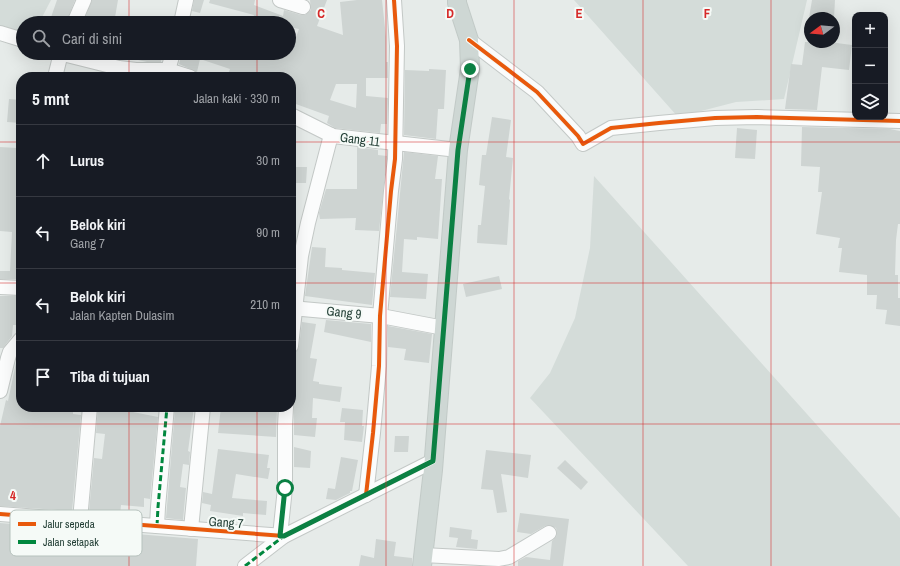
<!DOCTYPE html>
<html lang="id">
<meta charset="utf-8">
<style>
:root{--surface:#171b24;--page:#20242c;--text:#f1f3f6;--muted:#9ea1a6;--line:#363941}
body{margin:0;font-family:"Archivo Narrow",sans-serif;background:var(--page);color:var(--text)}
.controls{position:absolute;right:12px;top:12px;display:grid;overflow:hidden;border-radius:8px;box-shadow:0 4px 16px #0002}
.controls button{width:36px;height:36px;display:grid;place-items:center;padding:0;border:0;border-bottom:1px solid var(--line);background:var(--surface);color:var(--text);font:20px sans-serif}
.compass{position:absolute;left:804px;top:12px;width:36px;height:36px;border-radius:50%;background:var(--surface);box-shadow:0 4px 16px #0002;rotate:254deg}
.stop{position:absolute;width:12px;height:12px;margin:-9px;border:3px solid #0b8043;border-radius:50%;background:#fff}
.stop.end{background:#0b8043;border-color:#fff;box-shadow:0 1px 4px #0008}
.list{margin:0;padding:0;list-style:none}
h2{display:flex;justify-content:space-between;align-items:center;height:52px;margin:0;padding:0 16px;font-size:17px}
h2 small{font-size:13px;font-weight:400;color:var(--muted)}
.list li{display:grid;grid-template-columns:26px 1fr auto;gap:12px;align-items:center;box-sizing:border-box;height:72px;padding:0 16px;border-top:1px solid var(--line)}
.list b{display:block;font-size:15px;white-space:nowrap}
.list p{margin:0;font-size:13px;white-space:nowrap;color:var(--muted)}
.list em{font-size:13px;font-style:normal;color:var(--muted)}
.icon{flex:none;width:22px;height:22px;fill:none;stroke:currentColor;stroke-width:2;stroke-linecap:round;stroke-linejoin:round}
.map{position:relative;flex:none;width:900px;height:566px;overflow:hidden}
.search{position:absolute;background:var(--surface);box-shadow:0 4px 16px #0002;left:16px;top:16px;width:280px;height:44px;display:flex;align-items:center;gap:10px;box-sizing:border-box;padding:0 14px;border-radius:22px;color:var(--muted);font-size:15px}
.panel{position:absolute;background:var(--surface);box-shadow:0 4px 16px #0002;left:16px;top:72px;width:280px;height:340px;border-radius:16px}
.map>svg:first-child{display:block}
.built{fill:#d4dcd9}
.building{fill:#ced4d2;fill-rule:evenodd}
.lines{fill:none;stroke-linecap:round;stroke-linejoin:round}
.minor-casing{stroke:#c3c8c6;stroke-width:16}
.major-casing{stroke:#c2cac7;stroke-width:20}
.minor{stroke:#fbfcfc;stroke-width:14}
.major{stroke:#ced7d4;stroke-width:18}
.quiet{stroke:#00873e;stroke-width:3;stroke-dasharray:6 3;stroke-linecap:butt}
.cycleway-casing{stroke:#f5faf7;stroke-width:6}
.cycleway{stroke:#e8590c;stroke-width:4}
.route{stroke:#0b8043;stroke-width:5}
.grid{fill:none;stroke:#d62828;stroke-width:1;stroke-opacity:0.55}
.labels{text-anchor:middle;stroke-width:4;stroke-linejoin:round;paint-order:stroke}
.street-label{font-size:13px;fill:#233f36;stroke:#f5faf7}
.key{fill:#f5faf7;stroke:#b6c2bd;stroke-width:1}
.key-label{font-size:11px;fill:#233f36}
.grid-label{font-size:13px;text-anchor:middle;font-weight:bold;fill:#d62828;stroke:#f5faf7;stroke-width:4;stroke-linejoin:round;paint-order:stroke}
</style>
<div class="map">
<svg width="900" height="566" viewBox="0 0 900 566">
<rect width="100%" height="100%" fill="#e6ebe9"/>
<g class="built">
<path d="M 0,0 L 51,0 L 39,23 L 23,23 L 23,35 L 0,27 Z"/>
<path d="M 574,0 L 807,0 L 784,99 L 736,102 L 678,117 Z"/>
<path d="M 594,176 L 900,518 L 900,566 L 688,566 L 530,398 L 550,373 L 575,318 L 590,248 Z"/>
</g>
<g class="building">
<path d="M 57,0 L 75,0 L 66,23 L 49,23 Z"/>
<path d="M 92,0 L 118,0 L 114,23 L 83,23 Z"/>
<path d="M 194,0 L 204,0 L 200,13 L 192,11 Z"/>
<path d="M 210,0 L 255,0 L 254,5 L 283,16 L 284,10 L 301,15 L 305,15 L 311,10 L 310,0 L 327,0 L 317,26 L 343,35 L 340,2 L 357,0 L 382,0 L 386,37 L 386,62 L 388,62 L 388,78 L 366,78 L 366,96 L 388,98 L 387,124 L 381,124 L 380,133 L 335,128 L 327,123 L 329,116 L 293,103 L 296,96 L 291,94 L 291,77 L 227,77 L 230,69 L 200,59 L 197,72 L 179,64 L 182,53 L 289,53 L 289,49 L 291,50 L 299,29 L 289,27 L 289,23 L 251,23 L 254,15 L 209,3 ZM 336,84 L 357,84 L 356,108 L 330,100 Z"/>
<path d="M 812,0 L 835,0 L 834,18 L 809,18 Z"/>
<path d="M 805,42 L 829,42 L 852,45 L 849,70 L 822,67 L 817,110 L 785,109 L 791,64 L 802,65 Z"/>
<path d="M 129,53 L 162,53 L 161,62 L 147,62 L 129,58 Z"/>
<path d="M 429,69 L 446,70 L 444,109 L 438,109 L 436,139 L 404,135 L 405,70 L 429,71 Z"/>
<path d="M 9,99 L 21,100 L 21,123 L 7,122 Z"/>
<path d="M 492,117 L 511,120 L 506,157 L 513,158 L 509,199 L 510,200 L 507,245 L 477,243 L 478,225 L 481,225 L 485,186 L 479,185 L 482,155 L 486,155 Z"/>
<path d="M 802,127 L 890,129 L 900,131 L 900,224 L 898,224 L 896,240 L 895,275 L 898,275 L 898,298 L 900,298 L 900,326 L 885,324 L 887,310 L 876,309 L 877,295 L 867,295 L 867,275 L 839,272 L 842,248 L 838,248 L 840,238 L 816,234 L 822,192 L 818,192 L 820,167 L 801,166 Z"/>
<path d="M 737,128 L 757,130 L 755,159 L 735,158 Z"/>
<path d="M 0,147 L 17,148 L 16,174 L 21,174 L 18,200 L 21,200 L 21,279 L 0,279 L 0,271 L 10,271 L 12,232 L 0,231 Z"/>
<path d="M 357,147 L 378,150 L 378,155 L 387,156 L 379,231 L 355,230 L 356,218 L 320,219 L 319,213 L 326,189 L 357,189 Z"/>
<path d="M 404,152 L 438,156 L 435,179 L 442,179 L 438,239 L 417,237 L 417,240 L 404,239 L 402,272 L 428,274 L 426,299 L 390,297 Z"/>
<path d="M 291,167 L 307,167 L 306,183 L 291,183 Z"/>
<path d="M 291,245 L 295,246 L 291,269 Z"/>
<path d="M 312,247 L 326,248 L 325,267 L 342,268 L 342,270 L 375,273 L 372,305 L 305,296 Z"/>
<path d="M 499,276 L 502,289 L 466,297 L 463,284 Z"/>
<path d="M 0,296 L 21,296 L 21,325 L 13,325 L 12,336 L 3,348 L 0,348 Z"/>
<path d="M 326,320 L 371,324 L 371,342 L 324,332 Z"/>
<path d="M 302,322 L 316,324 L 310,358 L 317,359 L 313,381 L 319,382 L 319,384 L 342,387 L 340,402 L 313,398 L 312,418 L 317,418 L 315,437 L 294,435 L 294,407 L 291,398 L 293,398 L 296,377 L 292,376 L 296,352 L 299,347 Z"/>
<path d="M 388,326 L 432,334 L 429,363 L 404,360 L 406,349 L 388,347 Z"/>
<path d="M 17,358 L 21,358 L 21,407 L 54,407 L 73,409 L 73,414 L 81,415 L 72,511 L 0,506 L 0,426 L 6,400 L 8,401 Z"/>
<path d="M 111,407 L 133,407 L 133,412 L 158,417 L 150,499 L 144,498 L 144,507 L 121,505 L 120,515 L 89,512 L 94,458 L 102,459 L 105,434 L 96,433 L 98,408 L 111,410 Z"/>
<path d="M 178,407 L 194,407 L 188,451 L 190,452 L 189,465 L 183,464 L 180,487 L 186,488 L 183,520 L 166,518 L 175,410 L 177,411 Z"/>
<path d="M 221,407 L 277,407 L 276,437 L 218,433 Z"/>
<path d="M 342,408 L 363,410 L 362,426 L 364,426 L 362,442 L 344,440 L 345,422 L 340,422 Z"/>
<path d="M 395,436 L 409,436 L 408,452 L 394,452 Z"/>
<path d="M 294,447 L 311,451 L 310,468 L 294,467 Z"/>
<path d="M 218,449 L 269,455 L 267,468 L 270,468 L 268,479 L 236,474 L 232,498 L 267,501 L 266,515 L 243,513 L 243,516 L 210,511 L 211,505 L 202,503 L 203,492 L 212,494 Z"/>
<path d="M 486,450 L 531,455 L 528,478 L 501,474 L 507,512 L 497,513 L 493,490 L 481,489 Z"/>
<path d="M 341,457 L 358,460 L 352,491 L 350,491 L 350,493 L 336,500 L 326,499 L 328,488 L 335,489 Z"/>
<path d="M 565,460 L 588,482 L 581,490 L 557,468 Z"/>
<path d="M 520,513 L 569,519 L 563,566 L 518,566 L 518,561 L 526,557 L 550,560 L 552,541 L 556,537 L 557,533 L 556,528 L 549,525 L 545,526 L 531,534 L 517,532 Z"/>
<path d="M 0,523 L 198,539 L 196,566 L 0,566 Z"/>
<path d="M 450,527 L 472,530 L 471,539 L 478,540 L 477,549 L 456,547 L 458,538 L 449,537 Z"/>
<path d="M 376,539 L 396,542 L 394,556 L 412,558 L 412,566 L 359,566 L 361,555 L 374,558 Z"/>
</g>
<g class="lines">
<g class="minor-casing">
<g id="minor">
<path d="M 280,0 L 303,7"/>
<path d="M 74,23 L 84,0"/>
<path d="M 181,23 L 186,0"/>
<path d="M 0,33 L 23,40"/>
<path d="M 469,40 L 537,92 L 578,136 L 583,144 L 611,128 L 659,123 L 715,118 L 757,117 L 900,121"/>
<path d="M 59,53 L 119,68 L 136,70 L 168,70 L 190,77"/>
<path d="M 168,70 L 173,53"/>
<path d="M 55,77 L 61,53"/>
<path d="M 291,115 L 333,136 L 458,150"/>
<path d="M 0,287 L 21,288"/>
<path d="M 291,308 L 381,316 L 444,328"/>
<path d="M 291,346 L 301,256 L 308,223 L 331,135"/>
<path d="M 0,391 L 8,358 L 10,352 L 21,339"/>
<path d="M 366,495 L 373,433 L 379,366 L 380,316 L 391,191 L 395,159 L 397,46 L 394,0"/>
<path d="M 0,514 L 284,536 L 433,461"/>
<path d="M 80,520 L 90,407"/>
<path d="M 157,526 L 158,507 L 167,407"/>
<path d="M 191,529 L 203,407"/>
<path d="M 280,536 L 285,488 L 285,426 L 286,407"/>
<path d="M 423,555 L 499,559 L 509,557 L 549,533"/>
<path d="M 245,566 L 284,536"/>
</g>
</g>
<g class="major-casing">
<path id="major" d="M 422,566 L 433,470 L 458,150 L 470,69 L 469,40 L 457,3 L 457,0"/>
</g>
<use href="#minor" class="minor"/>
<use href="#major" class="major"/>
<g class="quiet">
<path d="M 157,526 L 158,507 L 167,407"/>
<path d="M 245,566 L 284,536"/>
</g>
<g class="cycleway-casing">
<g id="cycleway">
<path d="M 469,40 L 537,92 L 578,136 L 583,144 L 611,128 L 659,123 L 715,118 L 757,117 L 900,121"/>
<path d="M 366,495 L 373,433 L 379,366 L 380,316 L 391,191 L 395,159 L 397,46 L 394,0"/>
<path d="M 0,514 L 284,536 L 433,461"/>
</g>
</g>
<use href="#cycleway" class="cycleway"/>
</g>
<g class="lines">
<path class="route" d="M 285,488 L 280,536 L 284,536 L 433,461 L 458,150 L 470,69"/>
</g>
<path class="grid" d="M 129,0 L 129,23M 257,0 L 257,23M 386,0 L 386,566M 514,0 L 514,566M 643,0 L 643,566M 771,0 L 771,566M 129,53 L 129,77M 257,53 L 257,77M 0,142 L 21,142M 291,142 L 900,142M 0,283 L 21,283M 291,283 L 900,283M 129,407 L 129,566M 257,407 L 257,566M 0,424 L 900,424"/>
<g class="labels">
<g class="street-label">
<text transform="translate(360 139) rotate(7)" y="5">Gang 11</text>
<text transform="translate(344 312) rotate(6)" y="5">Gang 9</text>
<text transform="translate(226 522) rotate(4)" y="5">Gang 7</text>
</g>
</g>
<rect x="10" y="510" width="132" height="46" rx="6" class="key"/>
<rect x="18" y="522" width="18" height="4" fill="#e8590c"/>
<rect x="18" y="540" width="18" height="4" fill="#00873e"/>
<g class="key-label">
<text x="43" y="528">Jalur sepeda</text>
<text x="43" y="546">Jalan setapak</text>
</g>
<g class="grid-label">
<text x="321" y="18">C</text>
<text x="450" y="18">D</text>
<text x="579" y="18">E</text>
<text x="707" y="18">F</text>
<text x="13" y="500">4</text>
</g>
</svg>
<div class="controls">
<button>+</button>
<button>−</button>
<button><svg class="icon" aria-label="layers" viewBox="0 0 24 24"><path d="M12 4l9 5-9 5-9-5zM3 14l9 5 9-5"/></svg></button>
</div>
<svg class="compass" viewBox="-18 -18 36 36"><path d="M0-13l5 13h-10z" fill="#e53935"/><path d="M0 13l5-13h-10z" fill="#9ea1a6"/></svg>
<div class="stop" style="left:285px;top:488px"></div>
<div class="stop end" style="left:470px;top:69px"></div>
<div class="search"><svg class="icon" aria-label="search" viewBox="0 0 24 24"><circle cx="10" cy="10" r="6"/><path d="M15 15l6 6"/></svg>Cari di sini</div>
<section class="panel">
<h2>5 mnt<small>Jalan kaki · 330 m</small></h2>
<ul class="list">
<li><svg class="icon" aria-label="ahead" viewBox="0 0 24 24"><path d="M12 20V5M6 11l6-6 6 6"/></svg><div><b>Lurus</b></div><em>30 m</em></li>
<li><svg class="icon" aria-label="left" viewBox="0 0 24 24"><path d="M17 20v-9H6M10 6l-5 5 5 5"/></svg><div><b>Belok kiri</b><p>Gang 7</p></div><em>90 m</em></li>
<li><svg class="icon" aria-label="left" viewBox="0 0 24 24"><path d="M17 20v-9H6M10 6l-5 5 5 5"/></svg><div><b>Belok kiri</b><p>Jalan Kapten Dulasim</p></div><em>210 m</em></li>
<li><svg class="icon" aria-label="arrive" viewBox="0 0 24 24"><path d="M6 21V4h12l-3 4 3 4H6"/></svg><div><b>Tiba di tujuan</b></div></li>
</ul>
</section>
</div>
